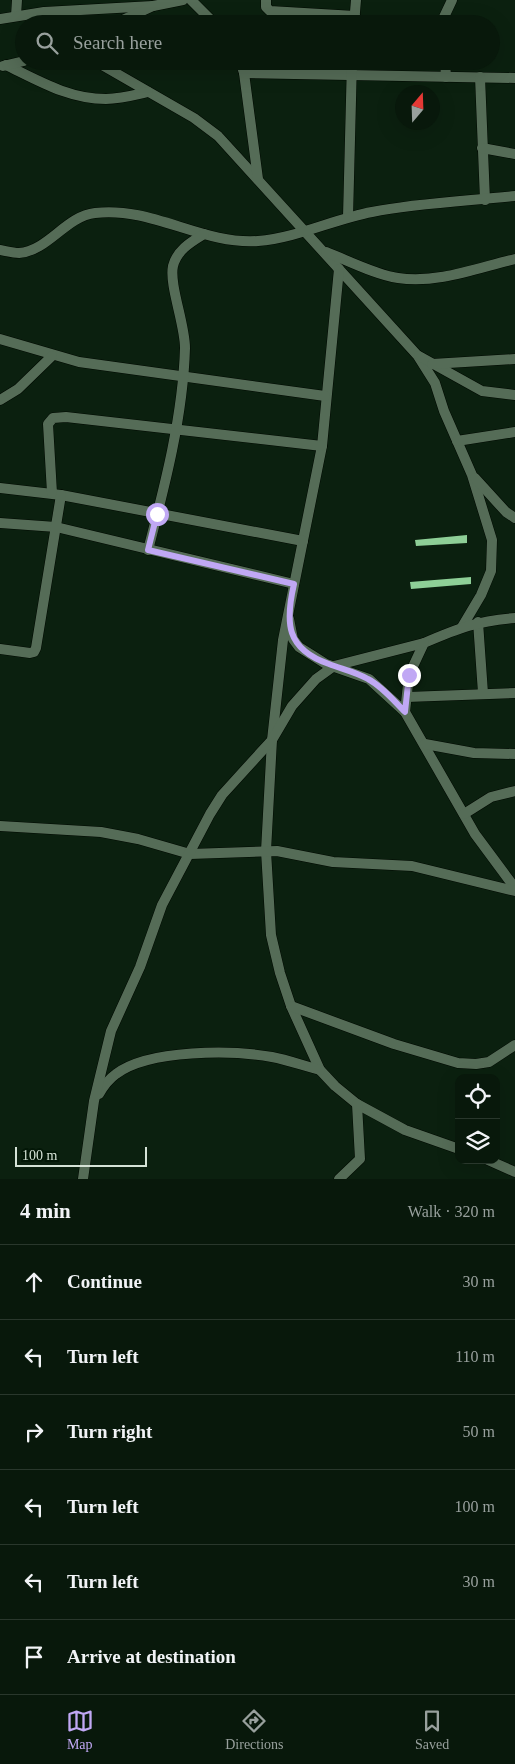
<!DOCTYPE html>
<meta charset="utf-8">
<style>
:root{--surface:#08180b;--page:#112114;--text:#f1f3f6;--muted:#98a09d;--line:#29372c;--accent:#c0a8f4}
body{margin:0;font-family:Georgia,serif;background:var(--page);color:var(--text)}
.controls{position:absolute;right:15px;bottom:15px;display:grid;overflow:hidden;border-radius:10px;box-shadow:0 5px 20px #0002}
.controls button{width:45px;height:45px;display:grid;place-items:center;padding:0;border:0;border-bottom:1px solid var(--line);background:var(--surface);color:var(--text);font:25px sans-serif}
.compass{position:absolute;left:395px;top:85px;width:45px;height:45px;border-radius:50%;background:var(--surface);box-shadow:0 5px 20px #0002;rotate:19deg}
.scale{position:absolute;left:15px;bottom:12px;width:132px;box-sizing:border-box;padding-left:5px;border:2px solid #d5e2d6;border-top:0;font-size:14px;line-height:18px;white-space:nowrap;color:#d5e2d6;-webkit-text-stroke:4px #031707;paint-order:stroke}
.stop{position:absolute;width:15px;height:15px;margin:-11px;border:4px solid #c0a8f4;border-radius:50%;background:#fff}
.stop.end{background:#c0a8f4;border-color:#fff;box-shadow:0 1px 5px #0008}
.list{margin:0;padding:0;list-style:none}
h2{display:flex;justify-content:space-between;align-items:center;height:65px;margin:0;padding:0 20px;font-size:21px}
h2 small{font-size:16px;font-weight:400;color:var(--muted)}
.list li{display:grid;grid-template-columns:32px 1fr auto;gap:15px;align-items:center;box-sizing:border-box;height:75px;padding:0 20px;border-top:1px solid var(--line)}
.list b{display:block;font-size:19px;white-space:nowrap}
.list em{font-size:16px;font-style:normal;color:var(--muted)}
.icon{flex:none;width:28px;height:28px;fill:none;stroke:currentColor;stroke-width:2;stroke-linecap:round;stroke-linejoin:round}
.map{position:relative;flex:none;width:515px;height:1179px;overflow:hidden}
.search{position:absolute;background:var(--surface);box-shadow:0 5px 20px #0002;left:15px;right:15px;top:15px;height:55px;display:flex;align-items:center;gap:12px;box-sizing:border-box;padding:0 18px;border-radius:28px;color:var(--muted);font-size:19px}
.sheet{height:515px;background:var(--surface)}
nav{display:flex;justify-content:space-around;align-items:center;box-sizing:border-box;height:70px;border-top:1px solid var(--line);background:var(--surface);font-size:14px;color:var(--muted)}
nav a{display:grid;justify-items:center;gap:2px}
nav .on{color:var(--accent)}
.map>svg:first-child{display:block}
.building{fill:#8ecf97}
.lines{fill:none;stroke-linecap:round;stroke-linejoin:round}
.minor-casing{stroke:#000900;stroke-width:11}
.minor{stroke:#556c57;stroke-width:10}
.route{stroke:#c0a8f4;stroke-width:6}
</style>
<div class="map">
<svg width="515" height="1179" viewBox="0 0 515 1179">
<rect width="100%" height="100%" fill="#0b200f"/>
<g class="building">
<path d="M 467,535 L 467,543 L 416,546 L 415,540 Z"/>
<path d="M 471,577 L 471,584 L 411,589 L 410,582 Z"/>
</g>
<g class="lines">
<g class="minor-casing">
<g id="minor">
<path d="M 191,0 L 215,24"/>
<path d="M 266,0 L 266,7 L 270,11 L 355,16"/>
<path d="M 16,16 L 17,0"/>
<path d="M 0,19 L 44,12 L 153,6"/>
<path d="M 114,24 L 153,6 L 183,0"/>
<path d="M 354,24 L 356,0"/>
<path d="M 443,24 L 444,17 L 452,0"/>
<path d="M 95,61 L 194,118 L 218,136 L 418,356 L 435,383 L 444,411 L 472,475 L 492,540 L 491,571 L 481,595 L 462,627"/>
<path d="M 240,61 L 244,73 L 258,179"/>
<path d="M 445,61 L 446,77"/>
<path d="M 6,65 C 39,81 69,99 106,99 C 120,99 135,95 148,92"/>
<path d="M 3,66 L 24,61"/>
<path d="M 244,73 L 515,78"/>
<path d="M 480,77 L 485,200"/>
<path d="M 482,148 L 515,154"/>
<path d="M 348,217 L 352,61"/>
<path d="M 0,250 C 6,251 13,253 19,253 C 48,251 66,216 95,213 C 152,206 202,245 258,241 C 297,238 334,219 372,212 C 418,203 468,201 515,196"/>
<path d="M 326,252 C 347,260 376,275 398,278 C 437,284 477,268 515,259"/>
<path d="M 339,269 L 322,446 L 283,640 L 272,740 L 266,851 L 271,935 L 280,973 L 291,1006 L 320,1070 L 335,1086 L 357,1104 L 405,1130 L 459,1149"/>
<path d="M 0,339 L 79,362 L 325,396"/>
<path d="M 419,356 L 482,391 L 515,395"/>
<path d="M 432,364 L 515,359"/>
<path d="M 0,400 L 18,389 L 52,356"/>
<path d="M 457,441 L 515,432"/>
<path d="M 475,478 L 506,512 L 515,518"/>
<path d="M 0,488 L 61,495 L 303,541"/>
<path d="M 52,493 L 48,424 L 53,418 L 66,417 L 322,446"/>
<path d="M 0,523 L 56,527 L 294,584"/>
<path d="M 148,550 C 165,485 183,416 185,348 C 185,324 169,285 173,266 C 177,250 191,242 204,234"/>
<path d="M 289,619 L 293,639 L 299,647 L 326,664 L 369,679 L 405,712 L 475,834 L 515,888"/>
<path d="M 478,622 L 483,693"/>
<path d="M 0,649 L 30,653 L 34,652 L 36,648 L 61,495"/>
<path d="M 407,697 L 515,693"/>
<path d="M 405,712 L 409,675 L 424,643 C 459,628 477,621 515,618"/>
<path d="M 425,744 L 474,753 L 515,754"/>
<path d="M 464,814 L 491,797 L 515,791"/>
<path d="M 0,826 L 101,832 L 138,839 L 190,854 L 277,851 L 333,862 L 412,866 L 515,891"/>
<path d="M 291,1006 L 394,1044 L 458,1063 L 476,1064 L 489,1062 L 515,1045"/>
<path d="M 99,1094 C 103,1087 109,1079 116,1074 C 149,1049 233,1050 272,1057 C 288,1060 304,1066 320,1070"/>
<path d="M 488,1160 L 515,1172"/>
<path d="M 83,1179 L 94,1101 L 111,1031 L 140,967 L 162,905 L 210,814 L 222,795 L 272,740 L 292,706 L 316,679 L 334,666 L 424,643"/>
<path d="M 339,1179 L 360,1159 L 357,1104"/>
</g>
</g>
<use href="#minor" class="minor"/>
</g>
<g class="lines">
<path class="route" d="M 157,514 L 148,550 L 294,584 C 285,623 286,649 329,664 C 342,669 356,672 368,679 C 383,687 394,701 405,712 L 409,675"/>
</g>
</svg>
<div class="controls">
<button><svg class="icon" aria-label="locate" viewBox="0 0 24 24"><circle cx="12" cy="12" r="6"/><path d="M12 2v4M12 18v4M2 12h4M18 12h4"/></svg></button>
<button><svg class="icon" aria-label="layers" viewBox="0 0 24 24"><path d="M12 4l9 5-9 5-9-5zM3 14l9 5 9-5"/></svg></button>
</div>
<svg class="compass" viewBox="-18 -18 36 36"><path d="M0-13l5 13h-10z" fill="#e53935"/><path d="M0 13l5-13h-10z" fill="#98a09d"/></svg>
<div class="scale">100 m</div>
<div class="stop" style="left:157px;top:514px"></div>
<div class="stop end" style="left:409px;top:675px"></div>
<div class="search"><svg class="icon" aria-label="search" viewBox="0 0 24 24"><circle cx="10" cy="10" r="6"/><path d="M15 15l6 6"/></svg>Search here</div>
</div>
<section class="sheet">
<h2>4 min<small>Walk · 320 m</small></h2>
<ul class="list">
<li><svg class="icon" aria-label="ahead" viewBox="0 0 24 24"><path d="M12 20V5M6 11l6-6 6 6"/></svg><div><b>Continue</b></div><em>30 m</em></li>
<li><svg class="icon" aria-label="left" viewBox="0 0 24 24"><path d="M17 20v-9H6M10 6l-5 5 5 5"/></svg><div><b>Turn left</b></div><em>110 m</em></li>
<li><svg class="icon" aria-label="right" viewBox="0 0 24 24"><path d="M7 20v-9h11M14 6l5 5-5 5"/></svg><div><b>Turn right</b></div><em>50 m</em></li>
<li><svg class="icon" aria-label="left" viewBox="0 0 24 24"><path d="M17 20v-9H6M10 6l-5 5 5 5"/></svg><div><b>Turn left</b></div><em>100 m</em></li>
<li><svg class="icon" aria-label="left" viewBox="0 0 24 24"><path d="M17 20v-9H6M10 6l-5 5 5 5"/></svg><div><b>Turn left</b></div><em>30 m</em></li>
<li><svg class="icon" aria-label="arrive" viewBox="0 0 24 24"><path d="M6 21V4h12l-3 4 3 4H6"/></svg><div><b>Arrive at destination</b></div></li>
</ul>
</section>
<nav>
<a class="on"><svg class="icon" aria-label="map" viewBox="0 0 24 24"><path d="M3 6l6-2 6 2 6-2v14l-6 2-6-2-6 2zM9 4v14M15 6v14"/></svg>Map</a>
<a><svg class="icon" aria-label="directions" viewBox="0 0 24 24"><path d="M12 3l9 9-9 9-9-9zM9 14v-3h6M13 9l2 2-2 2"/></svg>Directions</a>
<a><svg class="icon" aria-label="saved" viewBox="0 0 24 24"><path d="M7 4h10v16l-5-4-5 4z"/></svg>Saved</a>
</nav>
